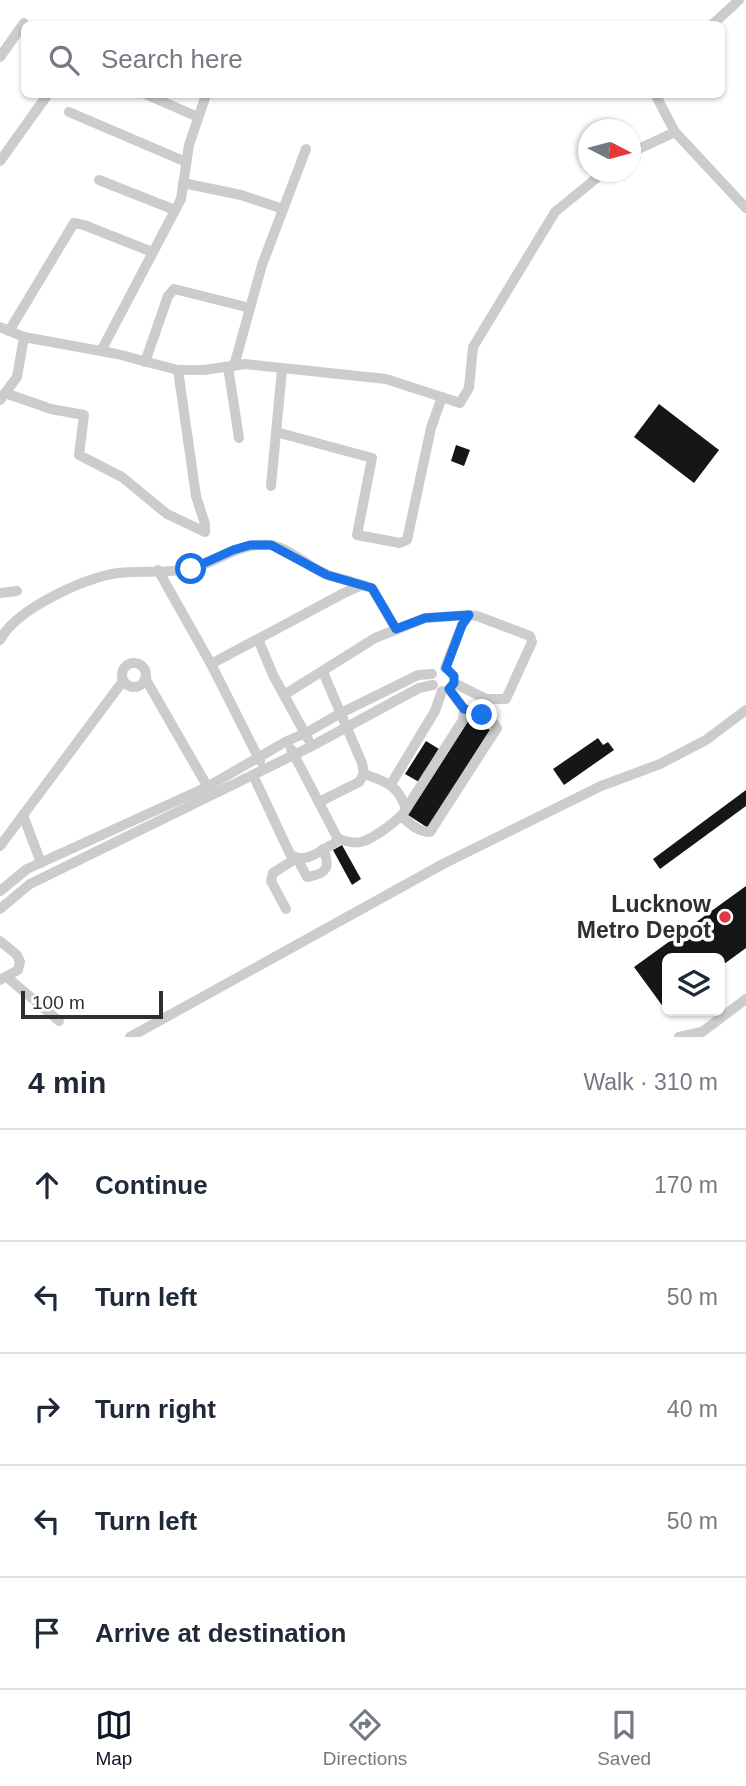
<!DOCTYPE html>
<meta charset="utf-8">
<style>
:root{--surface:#fff;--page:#f2f2f3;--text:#1f2937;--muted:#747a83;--line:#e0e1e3;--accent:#111827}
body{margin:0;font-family:Helvetica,sans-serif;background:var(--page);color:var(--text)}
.controls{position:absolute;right:21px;bottom:21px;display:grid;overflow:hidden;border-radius:10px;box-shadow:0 2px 5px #0004}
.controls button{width:63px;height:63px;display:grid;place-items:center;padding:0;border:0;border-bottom:2px solid var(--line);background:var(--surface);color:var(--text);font:35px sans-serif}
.compass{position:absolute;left:578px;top:119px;width:63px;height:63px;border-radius:50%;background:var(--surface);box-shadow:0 2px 5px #0004;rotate:96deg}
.scale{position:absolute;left:21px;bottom:18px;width:142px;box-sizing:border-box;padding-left:7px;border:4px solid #2f2f2f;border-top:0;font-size:19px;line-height:24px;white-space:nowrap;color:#2f2f2f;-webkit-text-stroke:5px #fff;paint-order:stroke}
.stop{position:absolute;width:21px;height:21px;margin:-16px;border:5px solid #1a73e8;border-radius:50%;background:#fff}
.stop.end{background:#1a73e8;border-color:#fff;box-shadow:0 2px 7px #0008}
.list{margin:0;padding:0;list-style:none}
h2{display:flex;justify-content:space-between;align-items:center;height:91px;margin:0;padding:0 28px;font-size:30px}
h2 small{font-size:23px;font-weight:400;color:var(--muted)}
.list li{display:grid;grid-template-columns:46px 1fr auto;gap:21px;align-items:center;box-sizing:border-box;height:112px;padding:0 28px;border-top:2px solid var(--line)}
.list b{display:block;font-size:26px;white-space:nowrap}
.list em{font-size:23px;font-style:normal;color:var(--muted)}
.icon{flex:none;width:38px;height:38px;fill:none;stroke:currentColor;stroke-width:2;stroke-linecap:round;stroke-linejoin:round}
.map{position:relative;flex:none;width:746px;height:1037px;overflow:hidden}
.search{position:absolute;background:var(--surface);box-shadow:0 2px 5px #0004;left:21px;right:21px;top:21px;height:77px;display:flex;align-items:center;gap:18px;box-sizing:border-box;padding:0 24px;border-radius:10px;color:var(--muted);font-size:26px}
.sheet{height:651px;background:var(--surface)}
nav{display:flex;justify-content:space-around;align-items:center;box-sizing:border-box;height:98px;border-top:2px solid var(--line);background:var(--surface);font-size:19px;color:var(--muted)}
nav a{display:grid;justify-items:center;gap:4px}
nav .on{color:var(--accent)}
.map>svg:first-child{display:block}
.building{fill:#161616}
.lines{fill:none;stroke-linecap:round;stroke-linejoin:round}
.minor{stroke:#ccc;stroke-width:10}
.route{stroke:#1a73e8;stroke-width:9}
.poi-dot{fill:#df3949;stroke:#fff;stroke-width:2.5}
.labels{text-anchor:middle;stroke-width:7;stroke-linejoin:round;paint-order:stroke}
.poi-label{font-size:23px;font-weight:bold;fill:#2f2f2f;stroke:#fff;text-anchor:end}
</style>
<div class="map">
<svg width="746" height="1037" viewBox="0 0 746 1037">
<rect width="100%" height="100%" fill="#fff"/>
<g class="building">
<path d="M 659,404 L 719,450 L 694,483 L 634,437 Z"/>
<path d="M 456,445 L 470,450 L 464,466 L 451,461 Z"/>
<path d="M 470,718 L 490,730 L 428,828 L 408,815 Z"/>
<path d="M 598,738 L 603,745 L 608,742 L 614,750 L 564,785 L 553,769 Z"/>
<path d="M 426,741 L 439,749 L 419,782 L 405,774 Z"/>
<path d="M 746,790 L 746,806 L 660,869 L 653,859 Z"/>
<path d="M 342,845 L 361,879 L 352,885 L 333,850 Z"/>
<path d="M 746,886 L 746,948 L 720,967 L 720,958 L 667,958 L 667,1006 L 664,1008 L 634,967 Z"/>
</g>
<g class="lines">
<g class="minor">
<path d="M 713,24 L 739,0"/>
<path d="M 0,57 L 24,23"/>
<path d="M 145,94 L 198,117"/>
<path d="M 655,94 L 675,132"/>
<path d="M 69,112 L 186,162"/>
<path d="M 630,153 L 675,132 L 746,208"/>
<path d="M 0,161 L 48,94"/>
<path d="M 99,180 L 175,210"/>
<path d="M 183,183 L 241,195 L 283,209"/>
<path d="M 0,327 L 24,337 L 117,354 L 178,370 L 204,370 L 245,364 L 386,379 L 460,403 L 469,388 L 473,347 L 555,212 L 604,172"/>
<path d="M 9,331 L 74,223 L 84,225 L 152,252"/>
<path d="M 101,351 L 181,199 L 189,145 L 206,95"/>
<path d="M 145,362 L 168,296 L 174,289 L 250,308"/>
<path d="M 234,366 L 262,265 L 306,149"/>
<path d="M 228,367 L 239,438"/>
<path d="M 5,393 L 51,409 L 84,415 L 79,455 L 122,477 L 167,514 L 205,532 L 205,524 L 196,496 L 178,370"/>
<path d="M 0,400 L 17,377 L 24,337"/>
<path d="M 276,432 L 372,458 L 357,535 L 400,543 L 407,540 L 431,428 L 442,397"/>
<path d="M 271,486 L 282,369"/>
<path d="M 158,570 L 211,664"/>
<path d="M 0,593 L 17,591"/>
<path d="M 258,639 L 273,675 L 308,739"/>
<path d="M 0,640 C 16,609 84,578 118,573 C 142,570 170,574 193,568 C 219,561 241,542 269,545 C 290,547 307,567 326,574 C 338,579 350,580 362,585"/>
<circle cx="134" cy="675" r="12"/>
<path d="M 445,668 L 462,625 L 469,615 L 477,616 L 530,636 L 532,642 L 506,699 L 486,699 L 454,683"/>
<path d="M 145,678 L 210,791"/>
<path d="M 284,695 L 375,638 L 425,618 L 469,615"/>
<path d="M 260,761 L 211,664 L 344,593 L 362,585 L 372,588 L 396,629"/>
<path d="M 253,775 L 290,854 C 303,866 321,850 335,843 L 338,839 L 291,749"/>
<path d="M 391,784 L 435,711 L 442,691"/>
<path d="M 319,802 L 359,782 L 364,774 L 362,763 L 323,672"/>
<path d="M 406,809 L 463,720 L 464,709 L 449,689"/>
<path d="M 23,815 L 41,863"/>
<path d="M 402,817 C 411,824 418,832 430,832 L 497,728 C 489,716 477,713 464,709"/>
<path d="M 338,839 C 346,841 353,844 361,842 C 373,839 401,819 406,809 C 398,785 387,782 364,774"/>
<path d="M 0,846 L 123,681"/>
<path d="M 298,860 L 307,877 C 327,874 331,867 323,849"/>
<path d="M 0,891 L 27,869 L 207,787 L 287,741 L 306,733 L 339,714 L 418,675 L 432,674"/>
<path d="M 0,909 L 30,884 L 310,747 L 419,688 L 433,685"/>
<path d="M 286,909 L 271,881 L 273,873 L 295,859"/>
<path d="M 0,941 L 17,955 L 20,962 L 18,970 L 0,980"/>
<path d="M 8,978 L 59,1021"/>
<path d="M 130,1037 L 443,864 L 601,786 L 660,764 L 706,740 L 746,710"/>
<path d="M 679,1037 L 702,1032 L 746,999"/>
</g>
</g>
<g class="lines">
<path class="route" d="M 191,569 L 233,550 L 250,545 L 271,545 L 327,575 L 372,588 L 396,629 L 425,618 L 469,615 L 462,625 L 446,668 L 454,676 L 454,683 L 449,689 L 464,709 L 482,715"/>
</g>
<circle class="poi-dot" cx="725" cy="917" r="7"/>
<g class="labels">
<g class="poi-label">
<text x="711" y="912">Lucknow<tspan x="711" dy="26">Metro Depot</tspan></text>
</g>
</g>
</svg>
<div class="controls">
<button><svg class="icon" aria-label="layers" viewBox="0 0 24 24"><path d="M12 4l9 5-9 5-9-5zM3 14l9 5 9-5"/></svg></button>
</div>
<svg class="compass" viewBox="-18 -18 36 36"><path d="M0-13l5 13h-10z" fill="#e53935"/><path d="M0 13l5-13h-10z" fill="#747a83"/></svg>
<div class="scale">100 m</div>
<div class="stop" style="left:191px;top:569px"></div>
<div class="stop end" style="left:482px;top:715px"></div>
<div class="search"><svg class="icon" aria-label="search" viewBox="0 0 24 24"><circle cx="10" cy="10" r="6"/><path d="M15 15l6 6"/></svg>Search here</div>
</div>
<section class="sheet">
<h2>4 min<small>Walk · 310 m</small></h2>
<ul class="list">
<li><svg class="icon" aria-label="ahead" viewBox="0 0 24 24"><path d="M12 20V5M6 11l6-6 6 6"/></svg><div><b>Continue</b></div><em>170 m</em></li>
<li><svg class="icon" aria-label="left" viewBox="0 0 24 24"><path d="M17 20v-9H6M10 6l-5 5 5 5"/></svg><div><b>Turn left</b></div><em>50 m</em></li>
<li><svg class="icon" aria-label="right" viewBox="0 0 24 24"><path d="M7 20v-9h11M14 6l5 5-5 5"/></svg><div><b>Turn right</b></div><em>40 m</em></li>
<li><svg class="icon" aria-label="left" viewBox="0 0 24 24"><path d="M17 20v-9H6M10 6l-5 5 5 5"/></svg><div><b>Turn left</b></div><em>50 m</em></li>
<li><svg class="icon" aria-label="arrive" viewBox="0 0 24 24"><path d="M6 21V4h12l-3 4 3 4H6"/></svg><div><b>Arrive at destination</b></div></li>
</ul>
</section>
<nav>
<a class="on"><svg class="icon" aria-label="map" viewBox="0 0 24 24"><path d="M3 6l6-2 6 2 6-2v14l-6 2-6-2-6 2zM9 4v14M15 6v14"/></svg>Map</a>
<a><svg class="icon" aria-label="directions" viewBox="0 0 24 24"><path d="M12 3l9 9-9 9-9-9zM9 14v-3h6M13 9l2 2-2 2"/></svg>Directions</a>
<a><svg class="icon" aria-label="saved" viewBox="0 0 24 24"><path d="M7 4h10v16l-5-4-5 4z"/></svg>Saved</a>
</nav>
